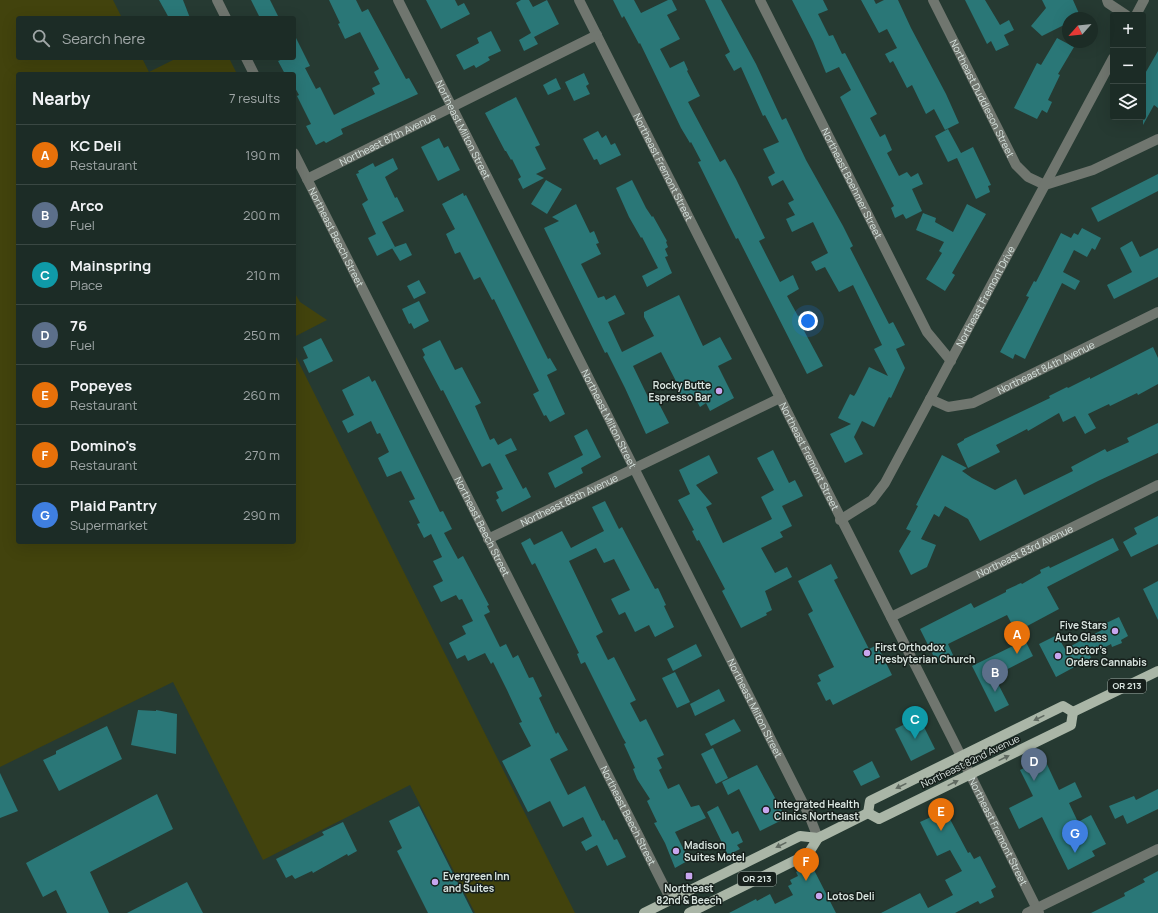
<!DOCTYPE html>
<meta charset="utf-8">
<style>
:root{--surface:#1c2c26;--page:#25342e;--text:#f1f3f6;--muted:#a0a7a7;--line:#3a4843;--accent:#c8a6ef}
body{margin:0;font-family:Manrope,sans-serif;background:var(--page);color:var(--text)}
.controls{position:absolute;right:12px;top:12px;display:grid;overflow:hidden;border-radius:4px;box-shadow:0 4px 16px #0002}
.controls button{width:36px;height:36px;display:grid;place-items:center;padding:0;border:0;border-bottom:1px solid var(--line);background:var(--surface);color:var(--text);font:20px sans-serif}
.compass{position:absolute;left:1062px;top:12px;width:36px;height:36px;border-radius:50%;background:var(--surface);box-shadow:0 4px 16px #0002;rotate:243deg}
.you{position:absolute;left:808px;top:321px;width:14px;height:14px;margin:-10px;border:3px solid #fff;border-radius:50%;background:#1a73e8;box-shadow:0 0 0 6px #1a73e833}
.badge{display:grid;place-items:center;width:26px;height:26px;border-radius:50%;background:var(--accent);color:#fff;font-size:13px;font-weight:700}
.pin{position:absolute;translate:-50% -33px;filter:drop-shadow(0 1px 2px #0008)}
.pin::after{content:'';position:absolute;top:21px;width:14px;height:12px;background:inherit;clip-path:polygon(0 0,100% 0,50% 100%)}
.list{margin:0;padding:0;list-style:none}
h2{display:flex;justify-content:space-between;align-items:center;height:52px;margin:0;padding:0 16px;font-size:17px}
h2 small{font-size:13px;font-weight:400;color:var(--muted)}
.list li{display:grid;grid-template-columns:26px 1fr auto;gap:12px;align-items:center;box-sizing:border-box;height:60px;padding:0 16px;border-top:1px solid var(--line)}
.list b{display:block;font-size:15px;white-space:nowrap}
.list p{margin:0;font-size:13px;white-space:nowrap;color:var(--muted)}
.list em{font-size:13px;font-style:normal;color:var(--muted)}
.icon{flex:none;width:22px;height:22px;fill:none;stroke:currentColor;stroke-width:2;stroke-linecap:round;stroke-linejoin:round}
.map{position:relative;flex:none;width:1158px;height:913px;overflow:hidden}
.search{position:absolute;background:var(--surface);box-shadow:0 4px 16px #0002;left:16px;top:16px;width:280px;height:44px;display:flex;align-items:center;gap:10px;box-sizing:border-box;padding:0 14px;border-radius:4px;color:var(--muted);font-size:15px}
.panel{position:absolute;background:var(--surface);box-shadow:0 4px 16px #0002;left:16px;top:72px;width:280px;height:472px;border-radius:4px}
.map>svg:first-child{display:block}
.green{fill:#42430d}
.building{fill:#2a7777}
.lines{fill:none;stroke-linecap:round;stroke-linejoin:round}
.minor{stroke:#70766f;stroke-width:10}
.major{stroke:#aab6a7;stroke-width:10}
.oneway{fill:#606a61}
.poi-dot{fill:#c8a6ef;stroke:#161f1b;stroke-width:1.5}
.labels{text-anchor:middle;stroke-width:3;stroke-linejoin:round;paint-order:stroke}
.shield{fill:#161f1b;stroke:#9ea9a4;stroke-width:1}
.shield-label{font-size:9px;font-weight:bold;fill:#d8e4df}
.street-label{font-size:10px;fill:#d8e4df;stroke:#161f1b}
.poi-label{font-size:10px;font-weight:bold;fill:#d8e4df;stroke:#161f1b;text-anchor:start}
</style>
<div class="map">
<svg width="1158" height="913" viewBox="0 0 1158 913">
<rect width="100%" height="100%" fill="#263a32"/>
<g class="green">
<path d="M 0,0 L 113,0 L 122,18 L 18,18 L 18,58 L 142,58 L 149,72 L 177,58 L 229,58 L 237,74 L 18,74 L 18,542 L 294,542 L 294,353 L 575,913 L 475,913 L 410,785 L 263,860 L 173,682 L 0,767 Z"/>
<path d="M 294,292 L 300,302 L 327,320 L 294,337 Z"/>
</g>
<g class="building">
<path d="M 159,0 L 183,0 L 190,18 L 169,18 Z"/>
<path d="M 251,0 L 270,0 L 279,18 L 260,18 Z"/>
<path d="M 329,0 L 356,0 L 362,12 L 368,9 L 406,79 L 409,78 L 418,94 L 341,129 L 343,134 L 326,143 L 324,141 L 316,145 L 306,126 L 311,124 L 297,96 L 299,95 L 294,86 L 294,74 L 285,74 L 278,61 L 285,58 L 294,58 L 294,34 L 310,66 L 305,68 L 316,89 L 320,87 L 334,115 L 375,94 L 372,88 L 380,84 L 374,72 L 379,69 L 360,32 L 345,39 L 338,24 L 340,23 Z"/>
<path d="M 426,0 L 455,0 L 458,6 L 464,3 L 470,14 L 441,29 Z"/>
<path d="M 521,0 L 529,0 L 533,7 L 547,0 L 559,24 L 534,37 L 538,44 L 524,51 L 519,40 L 531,33 L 516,3 Z"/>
<path d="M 613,0 L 634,0 L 641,13 L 668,0 L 672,0 L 677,10 L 667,15 L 680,39 L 660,49 L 670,68 L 684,61 L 688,70 L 687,71 L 700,96 L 688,102 L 720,162 L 725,159 L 736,179 L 765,238 L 759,241 L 780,282 L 793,275 L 799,289 L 787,296 L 798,316 L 810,310 L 815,321 L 802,327 L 823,366 L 807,374 L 738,238 L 736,239 L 698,162 L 701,161 L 691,142 L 690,143 L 681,128 L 640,43 L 639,44 L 624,16 L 622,18 Z"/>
<path d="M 705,0 L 721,0 L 756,64 L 782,120 L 786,118 L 806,160 L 843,226 L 853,246 L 850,248 L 889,324 L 893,322 L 905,345 L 896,349 L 905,368 L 891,398 L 889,397 L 874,427 L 862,421 L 854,437 L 863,454 L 845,463 L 830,434 L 851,424 L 838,418 L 850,394 L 854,396 L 856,393 L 869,367 L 888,376 L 874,349 L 882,345 L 853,285 L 839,292 L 825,267 L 816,271 L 811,262 L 828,253 L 813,222 L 792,232 L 786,219 L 795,215 L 788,203 L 794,200 L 783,180 L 772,186 L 768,177 L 775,173 L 763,149 L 779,142 L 765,115 L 763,116 L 741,67 L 734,71 L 725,55 L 730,52 Z"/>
<path d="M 792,0 L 823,0 L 828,10 L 818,14 L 829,36 L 833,35 L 842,54 L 845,53 L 877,114 L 870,118 L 880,137 L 885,134 L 892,150 L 887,153 L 899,176 L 907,172 L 911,177 L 918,173 L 923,184 L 912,189 L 922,211 L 906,219 L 903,214 L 895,218 L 891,208 L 894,206 L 840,97 L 851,90 L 839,67 L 826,73 L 813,41 Z"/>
<path d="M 861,0 L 874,0 L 876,4 L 884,0 L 898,0 L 911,28 L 946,94 L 959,123 L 945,130 L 934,109 L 926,114 L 912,85 L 907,88 L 893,61 L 890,63 L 885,54 L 897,48 L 887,29 L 879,33 Z"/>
<path d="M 965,0 L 985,0 L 1000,25 L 1009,20 L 1014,30 L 1004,35 L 1009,45 L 996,51 L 991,41 L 987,44 Z"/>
<path d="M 1042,0 L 1073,0 L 1081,18 L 1068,18 L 1068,23 L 1042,36 L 1031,26 L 1046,8 Z"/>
<path d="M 491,31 L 501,51 L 488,57 L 490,60 L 476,68 L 474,65 L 464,70 L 456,55 L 479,43 L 477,38 Z"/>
<path d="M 1057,38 L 1074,47 L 1058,74 L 1060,75 L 1048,100 L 1052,102 L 1047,113 L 1042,110 L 1037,119 L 1014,108 L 1037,63 L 1041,65 Z"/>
<path d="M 1158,51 L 1158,108 L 1154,105 L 1143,125 L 1143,77 Z"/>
<path d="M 584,73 L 589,84 L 586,86 L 590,94 L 574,101 L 565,82 Z"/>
<path d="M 556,78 L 561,89 L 548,95 L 543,85 Z"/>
<path d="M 516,97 L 540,145 L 535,147 L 546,169 L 536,174 L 544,178 L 523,189 L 518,179 L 521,177 L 512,159 L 511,160 L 506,151 L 505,151 L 485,113 Z"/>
<path d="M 948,129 L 961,153 L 973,147 L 991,185 L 988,186 L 990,192 L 976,199 L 957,158 L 948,162 L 935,136 Z"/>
<path d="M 598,131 L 602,138 L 606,135 L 611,145 L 615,143 L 621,155 L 600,165 L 597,159 L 594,160 L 583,139 Z"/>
<path d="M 439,138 L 444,148 L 448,146 L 460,170 L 438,181 L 421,147 Z"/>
<path d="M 393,158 L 398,169 L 385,177 L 395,198 L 397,197 L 404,211 L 382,222 L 395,247 L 377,256 L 368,238 L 376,234 L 362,204 L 368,200 L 356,174 L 359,173 L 358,171 L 373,163 L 375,167 Z"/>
<path d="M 1158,174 L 1158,191 L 1098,222 L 1091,208 Z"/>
<path d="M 546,180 L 562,189 L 547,214 L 531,204 Z"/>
<path d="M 632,180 L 646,208 L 652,217 L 653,216 L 667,241 L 666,242 L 668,247 L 665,249 L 668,256 L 665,257 L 672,273 L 647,287 L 642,276 L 658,268 L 642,237 L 641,238 L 629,217 L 616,188 Z"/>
<path d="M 463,193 L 464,196 L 466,195 L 548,359 L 550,358 L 557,370 L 547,375 L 565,414 L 550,422 L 546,415 L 544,416 L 533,394 L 539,391 L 494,299 L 492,300 L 480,277 L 474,280 L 460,252 L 455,254 L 446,234 L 455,229 L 442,204 Z"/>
<path d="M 576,204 L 590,233 L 594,231 L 599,243 L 596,244 L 601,254 L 581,264 L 598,298 L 604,296 L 606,300 L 615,295 L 625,314 L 608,322 L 622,352 L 654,336 L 644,317 L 644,312 L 679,295 L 703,346 L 720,337 L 732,359 L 718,366 L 734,398 L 710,411 L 706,403 L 700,407 L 694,396 L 682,402 L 678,393 L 681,391 L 661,352 L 633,366 L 648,397 L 654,394 L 669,423 L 646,434 L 625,388 L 607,352 L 605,353 L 544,228 L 559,221 L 552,217 Z"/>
<path d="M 967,204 L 986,214 L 952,273 L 955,275 L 945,291 L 926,279 L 942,253 L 939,251 L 944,242 L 916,230 L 923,213 L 936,218 L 935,222 L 953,232 Z"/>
<path d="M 1082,228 L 1101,238 L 1095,250 L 1092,248 L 1087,257 L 1074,250 L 1063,272 L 1080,281 L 1075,290 L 1062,283 L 1025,359 L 1015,354 L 1013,359 L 1000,352 L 1029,297 L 1026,296 L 1034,281 L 1036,282 L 1061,233 L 1071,238 L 1074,233 L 1078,235 Z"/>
<path d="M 1132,241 L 1140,257 L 1158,248 L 1158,277 L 1114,299 L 1107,285 L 1132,272 L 1120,248 Z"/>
<path d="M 406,243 L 412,255 L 400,261 L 392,248 Z"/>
<path d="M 419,280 L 426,293 L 414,299 L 407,286 Z"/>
<path d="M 419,301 L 429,321 L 414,329 L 411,323 L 409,324 L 402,309 Z"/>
<path d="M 321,338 L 333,361 L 309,373 L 303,360 L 308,358 L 303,347 Z"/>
<path d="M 440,340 L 455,370 L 462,367 L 481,403 L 475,406 L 490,440 L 494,438 L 498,445 L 511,438 L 517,450 L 505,455 L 523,489 L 526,487 L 531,497 L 502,512 L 496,500 L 499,498 L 496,492 L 503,489 L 490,463 L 482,467 L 443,390 L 441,391 L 423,357 L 425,355 L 422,349 Z"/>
<path d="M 1153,347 L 1158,358 L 1158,384 L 1138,395 L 1137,393 L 1110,406 L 1109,404 L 1088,414 L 1096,428 L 1085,434 L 1075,416 L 1063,422 L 1059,413 L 1028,431 L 1027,429 L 996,445 L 1000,452 L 968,468 L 957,444 L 964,440 L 964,439 L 1050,398 L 1049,396 L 1067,387 L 1068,388 L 1090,377 L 1090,379 Z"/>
<path d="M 369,376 L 372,382 L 375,380 L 440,512 L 443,511 L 452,529 L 444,533 L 458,559 L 463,556 L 489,605 L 487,606 L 490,612 L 484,615 L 500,647 L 506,644 L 513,658 L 518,655 L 529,678 L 533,677 L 542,696 L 539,698 L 556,734 L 558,732 L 568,750 L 550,759 L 568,795 L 585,786 L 602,821 L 604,820 L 614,840 L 617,839 L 626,857 L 607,866 L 597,845 L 586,851 L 581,842 L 592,836 L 583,817 L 563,827 L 550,801 L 528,812 L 502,761 L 531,746 L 519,723 L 522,722 L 507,690 L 493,662 L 491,664 L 485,653 L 468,661 L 465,655 L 457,659 L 449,643 L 466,634 L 462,626 L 473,621 L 462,599 L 459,600 L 456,595 L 441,602 L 433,586 L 443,581 L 433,561 L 442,557 L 431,534 L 424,538 L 417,524 L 420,523 L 409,501 L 415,499 L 401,471 L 387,477 L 378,458 L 389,452 L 380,433 L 377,434 L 371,421 L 348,433 L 342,421 L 354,415 L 342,390 Z"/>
<path d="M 1158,423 L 1158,453 L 1098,481 L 980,541 L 968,519 L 945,506 L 939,517 L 934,514 L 921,539 L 936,545 L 927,567 L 911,575 L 899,551 L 911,531 L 906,529 L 918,506 L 916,505 L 942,455 L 967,468 L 962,471 L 972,478 L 995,490 L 1016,479 L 1024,495 L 1073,471 L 1071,467 L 1105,449 L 1107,452 L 1129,442 L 1127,438 Z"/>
<path d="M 587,429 L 601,457 L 581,468 L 583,473 L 555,488 L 548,473 L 583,455 L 574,436 Z"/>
<path d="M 773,450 L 789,483 L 795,480 L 803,496 L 782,506 L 792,526 L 780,532 L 783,537 L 761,548 L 775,573 L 787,567 L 792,577 L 765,591 L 772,610 L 766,613 L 767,615 L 741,628 L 722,591 L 725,589 L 699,540 L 697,541 L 692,531 L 694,530 L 678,500 L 690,494 L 679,470 L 709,455 L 718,473 L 696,485 L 712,504 L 706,507 L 723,543 L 772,519 L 761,497 L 774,490 L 757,458 Z"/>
<path d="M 605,501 L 619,529 L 622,527 L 655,589 L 658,588 L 666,605 L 664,606 L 674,627 L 655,637 L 649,625 L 635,632 L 625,612 L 619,615 L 611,599 L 630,590 L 614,559 L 604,563 L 596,548 L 569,561 L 603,632 L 596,636 L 608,660 L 614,657 L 636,700 L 630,703 L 640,722 L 646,719 L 664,755 L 657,758 L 662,768 L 659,770 L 668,789 L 679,784 L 691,807 L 699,805 L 706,818 L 675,832 L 689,860 L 675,868 L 665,843 L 654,823 L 657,822 L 647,801 L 650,799 L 637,779 L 633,769 L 635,768 L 624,744 L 626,743 L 623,738 L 585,662 L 581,664 L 577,654 L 579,653 L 535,563 L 532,565 L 521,543 L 530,538 L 534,545 L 562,531 L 571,548 L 604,531 L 592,507 Z"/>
<path d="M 1158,516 L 1158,544 L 1131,557 L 1123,542 L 1137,534 L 1134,528 Z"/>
<path d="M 1113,538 L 1119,550 L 1047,587 L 1059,609 L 1016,632 L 1007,615 L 948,644 L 953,655 L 937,663 L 920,629 L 971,603 L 974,608 L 1006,592 L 1006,590 L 1021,583 L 1022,584 L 1041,573 L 1040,570 L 1049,566 L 1050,568 Z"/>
<path d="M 831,564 L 838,578 L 834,580 L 869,649 L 877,645 L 892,675 L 833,705 L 830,699 L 826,701 L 817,683 L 821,681 L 818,675 L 834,667 L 808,614 L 813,611 L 798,581 Z"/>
<path d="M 1158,581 L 1158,620 L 1143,589 Z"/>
<path d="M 1119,617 L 1128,636 L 1121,640 L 1122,643 L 1112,647 L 1111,644 L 1090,655 L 1091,658 L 1056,677 L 1039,644 L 1057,635 L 1065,649 L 1104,629 L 1102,625 Z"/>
<path d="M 1025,640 L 1033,656 L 994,676 L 1009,705 L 995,712 L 972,666 Z"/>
<path d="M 696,644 L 702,656 L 673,671 L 667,659 Z"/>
<path d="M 675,672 L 690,702 L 677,708 L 662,678 Z"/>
<path d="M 719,689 L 725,701 L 695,716 L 690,704 Z"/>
<path d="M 138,710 L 156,711 L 156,710 L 177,714 L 176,754 L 131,745 Z"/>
<path d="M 919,717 L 935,749 L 911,761 L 895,729 Z"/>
<path d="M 734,719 L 741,731 L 711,746 L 705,734 Z"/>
<path d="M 107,726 L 122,759 L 59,791 L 43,760 L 56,754 L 56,751 Z"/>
<path d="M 713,748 L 728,778 L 716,784 L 701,754 Z"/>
<path d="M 1044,758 L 1059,790 L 1075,782 L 1082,797 L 1069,803 L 1078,822 L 1091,815 L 1106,844 L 1092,851 L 1095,856 L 1068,870 L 1042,817 L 1019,829 L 1009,808 L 1033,796 L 1020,770 Z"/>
<path d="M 872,761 L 880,777 L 861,786 L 853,771 Z"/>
<path d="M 757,765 L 786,818 L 760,831 L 739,789 L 728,795 L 722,782 Z"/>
<path d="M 0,773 L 18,811 L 0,818 Z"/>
<path d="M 1158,789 L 1158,809 L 1127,824 L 1123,815 L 1115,819 L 1109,806 L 1134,796 L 1136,800 Z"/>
<path d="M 157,794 L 173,829 L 90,872 L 109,913 L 67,913 L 56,890 L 43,897 L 26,863 Z"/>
<path d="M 419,806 L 473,913 L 428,913 L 397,851 L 402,848 L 389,821 Z"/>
<path d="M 718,806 L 732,834 L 738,831 L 743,842 L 737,845 L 740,849 L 728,855 L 707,812 Z"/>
<path d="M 943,806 L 968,853 L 970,852 L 974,859 L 980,856 L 996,887 L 991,890 L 994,897 L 980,904 L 978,901 L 955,913 L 881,913 L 920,893 L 928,908 L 953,895 L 945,880 L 962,871 L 950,850 L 937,856 L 920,822 L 931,817 L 929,813 Z"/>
<path d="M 343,822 L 357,851 L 348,856 L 347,854 L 313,873 L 312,871 L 295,879 L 292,875 L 286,878 L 276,859 L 324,835 L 322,832 Z"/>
<path d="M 807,866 L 809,870 L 813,868 L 836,913 L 729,913 L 756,899 L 757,901 L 770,894 L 775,904 L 793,895 L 788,886 L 792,884 L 790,880 L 798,876 L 796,872 Z"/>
<path d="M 1158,871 L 1158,913 L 1091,913 L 1125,896 L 1124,893 L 1145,882 L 1143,879 Z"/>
<path d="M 187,882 L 203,913 L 127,913 Z"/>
</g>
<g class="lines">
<g class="minor">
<path d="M 217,0 L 226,18"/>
<path id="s1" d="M 398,0 L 809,815 L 818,838"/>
<path id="s2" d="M 579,0 L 953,740 L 1039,913"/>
<path id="s3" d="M 760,0 L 927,332 L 951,361"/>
<path id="s4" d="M 933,0 L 1016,165 L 1028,177 L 1045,185 L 1093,170 L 1158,139"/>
<path d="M 1107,0 L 1108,3 L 1126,15"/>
<path d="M 1136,15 L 1144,0"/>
<path d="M 246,58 L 254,74"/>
<path id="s5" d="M 294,153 L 671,900"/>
<path id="s6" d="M 307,179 L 597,35"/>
<path id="s7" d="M 930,399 L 948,407 L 973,403 L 1158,312"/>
<path id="s8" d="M 840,520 L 872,500 L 885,483 L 1113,58"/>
<path id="s9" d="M 488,539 L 780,398"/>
<path id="s10" d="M 891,617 L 1158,485"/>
<path d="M 1027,913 L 1158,849"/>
</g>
<g class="major">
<path d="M 1073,712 L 1158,671"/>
<path d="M 868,813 L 879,819 L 1071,725 L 1073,712"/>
<path d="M 868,813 L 870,801 L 1063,706 L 1073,712"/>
<path d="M 644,913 L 800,836 L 818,838 L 868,813"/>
<path d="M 689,913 L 808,854 L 818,838"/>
</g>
</g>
<defs><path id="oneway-solid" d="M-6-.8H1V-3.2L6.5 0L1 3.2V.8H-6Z"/></defs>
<g class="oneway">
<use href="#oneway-solid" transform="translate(1039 718) rotate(154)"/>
<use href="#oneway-solid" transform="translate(1004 758) rotate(-26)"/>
<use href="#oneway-solid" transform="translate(953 783) rotate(-26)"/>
<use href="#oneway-solid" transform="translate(901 786) rotate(154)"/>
<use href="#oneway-solid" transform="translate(781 845) rotate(154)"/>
</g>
<g class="poi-dot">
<circle cx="719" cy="391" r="4"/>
<circle cx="1115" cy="631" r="4"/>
<circle cx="867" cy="653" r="4"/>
<circle cx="1058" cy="656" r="4"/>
<circle cx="766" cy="810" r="4"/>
<circle cx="676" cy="851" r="4"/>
<rect x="685" y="872" width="8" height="8" rx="2"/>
<circle cx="435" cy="882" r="4"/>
<circle cx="819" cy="896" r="4"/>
</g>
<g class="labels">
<g class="shield">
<rect x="1108" y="679" width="38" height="14" rx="3"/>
<rect x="738" y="872" width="38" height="14" rx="3"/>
</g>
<g class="shield-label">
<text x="1127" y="689">OR 213</text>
<text x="757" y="882">OR 213</text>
</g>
<g class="street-label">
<text dy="4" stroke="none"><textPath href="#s4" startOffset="110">Northeast Duddleson Street</textPath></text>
<text dy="4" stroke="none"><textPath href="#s1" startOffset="145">Northeast Milton Street</textPath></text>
<text dy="4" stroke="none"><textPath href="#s6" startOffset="90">Northeast 87th Avenue</textPath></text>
<text dy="4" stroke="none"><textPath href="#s2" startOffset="187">Northeast Fremont Street</textPath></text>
<text dy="4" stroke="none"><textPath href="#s3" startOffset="205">Northeast Boehmer Street</textPath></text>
<text dy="4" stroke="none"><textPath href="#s5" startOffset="94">Northeast Beech Street</textPath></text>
<text dy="4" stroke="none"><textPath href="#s8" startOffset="271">Northeast Fremont Drive</textPath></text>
<text dy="4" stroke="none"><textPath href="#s7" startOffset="126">Northeast 84th Avenue</textPath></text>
<text dy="4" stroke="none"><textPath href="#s1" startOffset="469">Northeast Milton Street</textPath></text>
<text dy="4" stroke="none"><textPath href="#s2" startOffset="511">Northeast Fremont Street</textPath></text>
<text dy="4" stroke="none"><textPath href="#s9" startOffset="90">Northeast 85th Avenue</textPath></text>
<text dy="4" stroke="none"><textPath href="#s5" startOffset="418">Northeast Beech Street</textPath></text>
<text dy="4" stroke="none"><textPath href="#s10" startOffset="149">Northeast 83rd Avenue</textPath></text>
<text dy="4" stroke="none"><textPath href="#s1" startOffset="793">Northeast Milton Street</textPath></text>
<text transform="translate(970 761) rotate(-26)" y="4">Northeast 82nd Avenue</text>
<text dy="4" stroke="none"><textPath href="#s5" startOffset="742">Northeast Beech Street</textPath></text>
<text dy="4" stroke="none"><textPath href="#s2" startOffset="931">Northeast Fremont Street</textPath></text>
</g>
<g class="poi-label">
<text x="711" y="389" text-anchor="end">Rocky Butte<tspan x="711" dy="12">Espresso Bar</tspan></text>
<text x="1107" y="629" text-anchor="end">Five Stars<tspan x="1107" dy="12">Auto Glass</tspan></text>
<text x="875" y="651">First Orthodox<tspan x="875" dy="12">Presbyterian Church</tspan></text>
<text x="1066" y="654">Doctor’s<tspan x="1066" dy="12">Orders Cannabis</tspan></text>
<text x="774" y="808">Integrated Health<tspan x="774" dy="12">Clinics Northeast</tspan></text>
<text x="684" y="849">Madison<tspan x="684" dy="12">Suites Motel</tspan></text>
<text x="443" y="880">Evergreen Inn<tspan x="443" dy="12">and Suites</tspan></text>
<text x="689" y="892" text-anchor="middle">Northeast<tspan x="689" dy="12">82nd &amp; Beech</tspan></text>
<text x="827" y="900">Lotos Deli</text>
</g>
</g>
</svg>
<div class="controls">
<button>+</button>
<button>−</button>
<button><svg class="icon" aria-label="layers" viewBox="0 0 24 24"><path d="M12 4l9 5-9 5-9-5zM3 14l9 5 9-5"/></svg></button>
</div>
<svg class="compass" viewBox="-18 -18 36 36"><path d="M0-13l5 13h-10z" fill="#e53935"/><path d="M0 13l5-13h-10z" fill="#a0a7a7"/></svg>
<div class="you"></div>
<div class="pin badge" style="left:1017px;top:654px;background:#e8710a">A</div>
<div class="pin badge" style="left:995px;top:692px;background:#5c6f8a">B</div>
<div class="pin badge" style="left:915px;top:739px;background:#0f9aa8">C</div>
<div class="pin badge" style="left:1034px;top:781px;background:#5c6f8a">D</div>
<div class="pin badge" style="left:941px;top:831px;background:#e8710a">E</div>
<div class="pin badge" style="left:806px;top:881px;background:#e8710a">F</div>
<div class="pin badge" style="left:1075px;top:853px;background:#3f7fe0">G</div>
<div class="search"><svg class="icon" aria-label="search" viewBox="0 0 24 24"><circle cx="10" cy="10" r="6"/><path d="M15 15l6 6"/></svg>Search here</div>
<section class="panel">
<h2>Nearby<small>7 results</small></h2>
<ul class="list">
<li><span class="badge" style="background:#e8710a">A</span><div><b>KC Deli</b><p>Restaurant</p></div><em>190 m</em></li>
<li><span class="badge" style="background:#5c6f8a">B</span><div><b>Arco</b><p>Fuel</p></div><em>200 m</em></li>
<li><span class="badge" style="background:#0f9aa8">C</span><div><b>Mainspring</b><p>Place</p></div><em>210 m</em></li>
<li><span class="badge" style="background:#5c6f8a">D</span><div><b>76</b><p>Fuel</p></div><em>250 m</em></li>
<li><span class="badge" style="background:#e8710a">E</span><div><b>Popeyes</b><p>Restaurant</p></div><em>260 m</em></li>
<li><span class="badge" style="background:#e8710a">F</span><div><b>Domino's</b><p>Restaurant</p></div><em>270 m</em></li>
<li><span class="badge" style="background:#3f7fe0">G</span><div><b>Plaid Pantry</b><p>Supermarket</p></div><em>290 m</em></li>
</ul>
</section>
</div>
